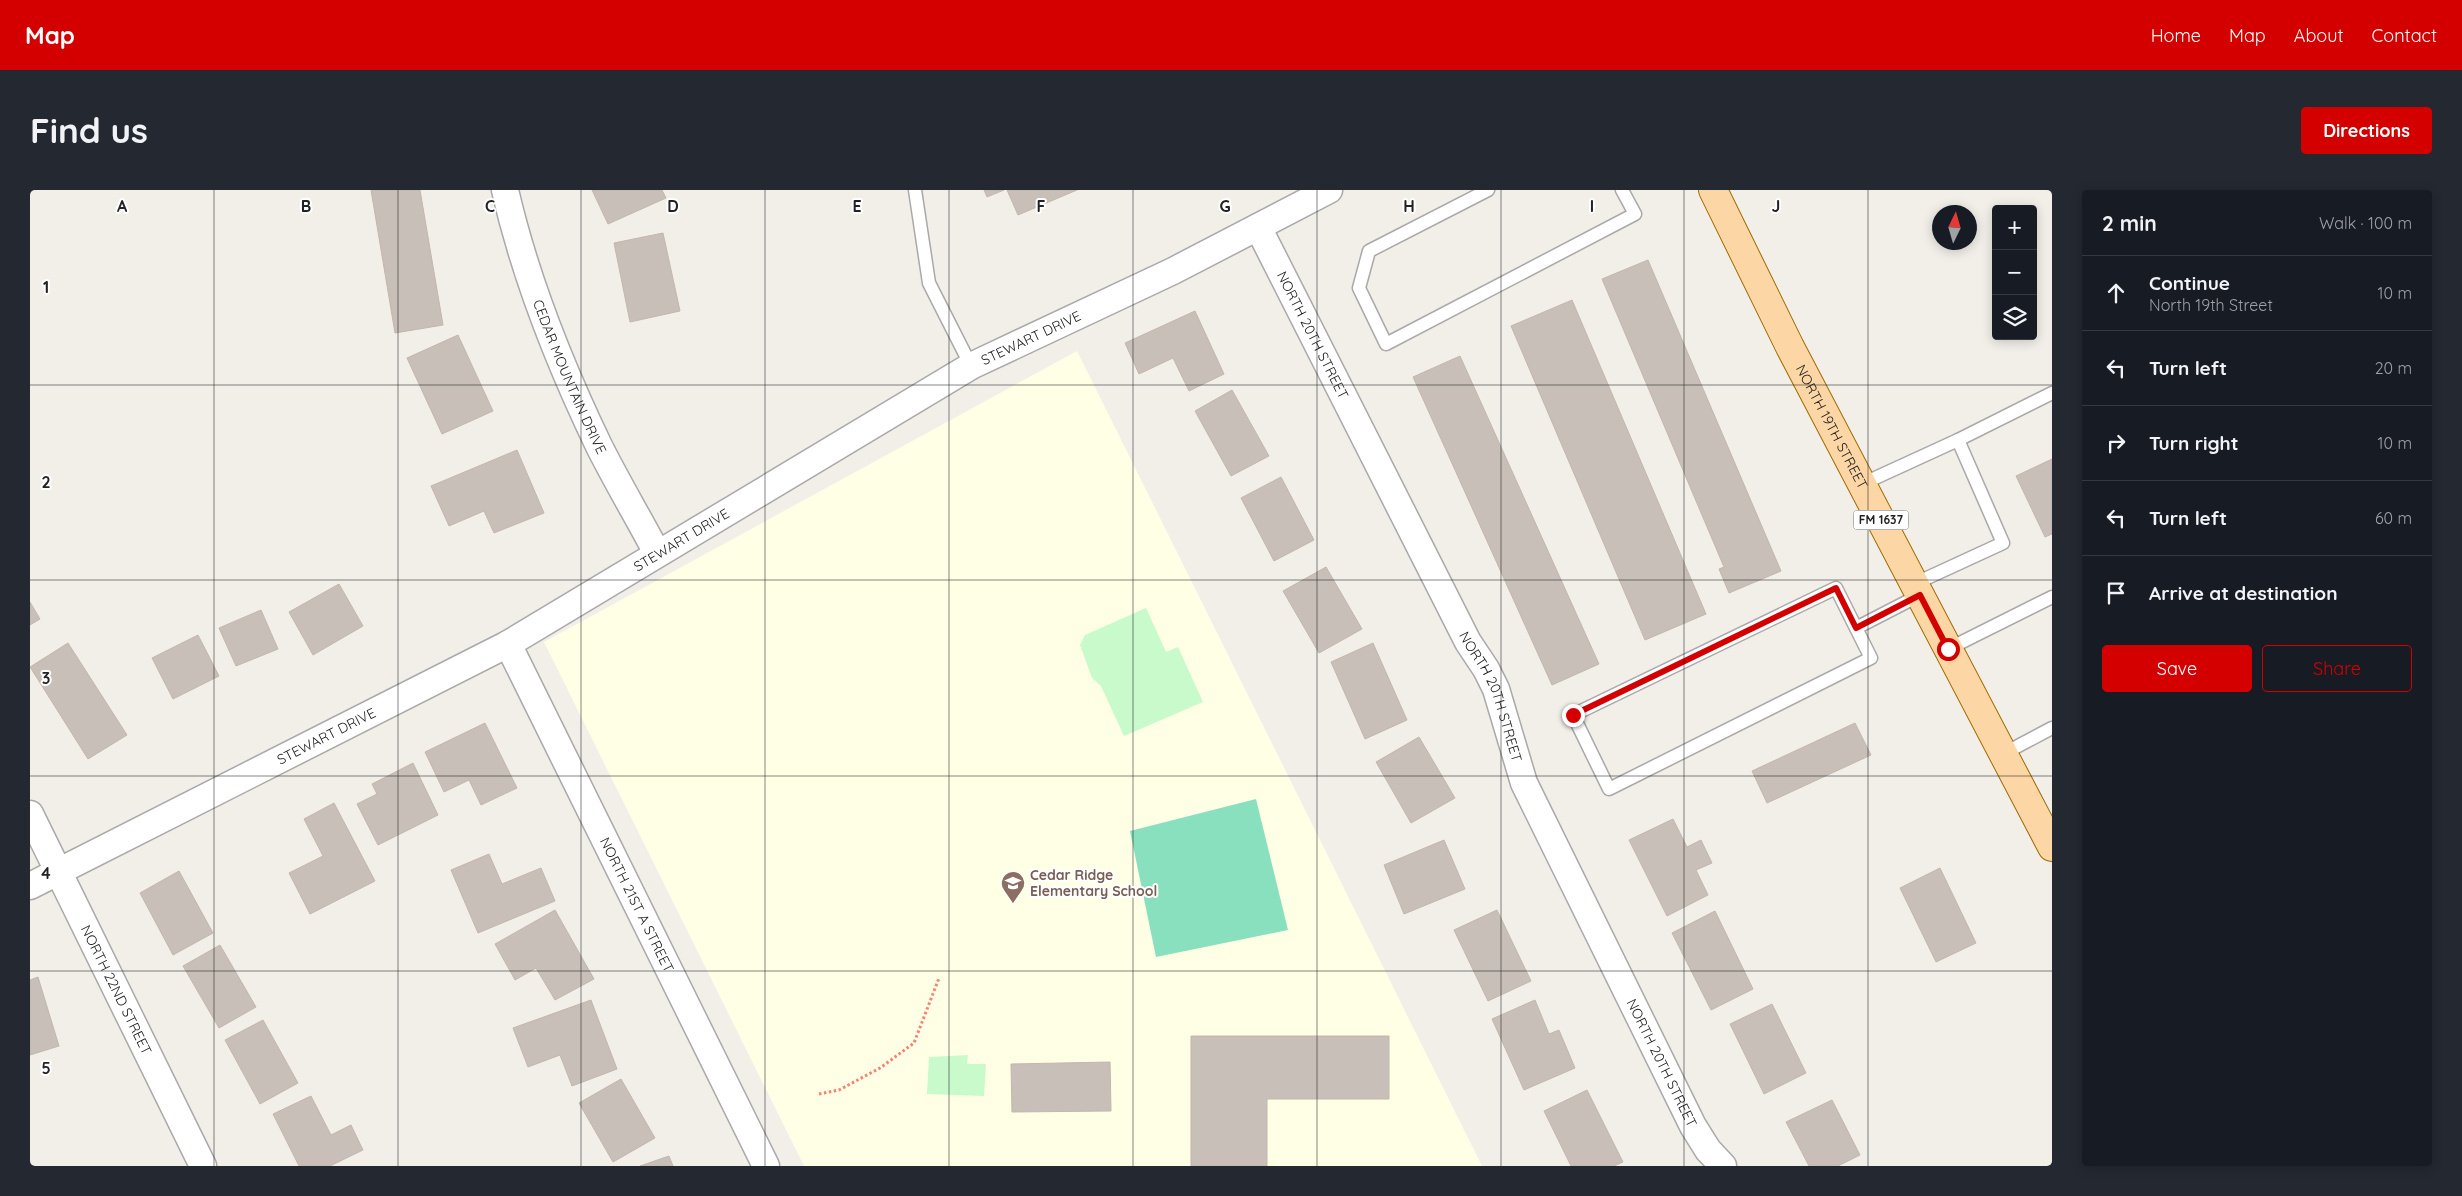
<!DOCTYPE html>
<meta charset="utf-8">
<style>
:root{--surface:#171b24;--page:#242831;--text:#f1f3f6;--muted:#9ea1a6;--line:#363941;--accent:#d40000}
body{margin:0;font-family:Quicksand,sans-serif;background:var(--page);color:var(--text)}
.controls{position:absolute;right:15px;top:15px;display:grid;overflow:hidden;border-radius:5px;box-shadow:0 2px 12px #0003}
.controls button{width:45px;height:45px;display:grid;place-items:center;padding:0;border:0;border-bottom:1px solid var(--line);background:var(--surface);color:var(--text);font:25px sans-serif}
.compass{position:absolute;left:1902px;top:15px;width:45px;height:45px;border-radius:50%;background:var(--surface);box-shadow:0 2px 12px #0003;rotate:5deg}
.stop{position:absolute;width:15px;height:15px;margin:-11px;border:4px solid #d40000;border-radius:50%;background:#fff}
.stop.end{background:#d40000;border-color:#fff;box-shadow:0 1px 5px #0008}
.list{margin:0;padding:0;list-style:none}
h2{display:flex;justify-content:space-between;align-items:center;height:65px;margin:0;padding:0 20px;font-size:21px}
h2 small{font-size:16px;font-weight:400;color:var(--muted)}
.list li{display:grid;grid-template-columns:32px 1fr auto;gap:15px;align-items:center;box-sizing:border-box;height:75px;padding:0 20px;border-top:1px solid var(--line)}
.list b{display:block;font-size:19px;white-space:nowrap}
.list p{margin:0;font-size:16px;white-space:nowrap;color:var(--muted)}
.list em{font-size:16px;font-style:normal;color:var(--muted)}
.actions{display:flex;gap:10px;padding:15px 20px}
.actions a{flex:1;padding:11px 0;border:1px solid var(--accent);border-radius:5px;text-align:center;font-size:18px;color:var(--accent)}
.actions .main{background:var(--accent);color:#fff}
.icon{flex:none;width:28px;height:28px;fill:none;stroke:currentColor;stroke-width:2;stroke-linecap:round;stroke-linejoin:round}
.map{position:relative;flex:none;width:2022px;height:976px;overflow:hidden;border-radius:5px}
header{display:flex;align-items:center;gap:30px;box-sizing:border-box;height:70px;padding:0 25px;background:var(--accent);color:#fff}
header strong{font-size:24px}
nav{display:flex;gap:28px;margin-inline-start:auto;font-size:18px}
.intro{display:flex;align-items:center;justify-content:space-between;box-sizing:border-box;height:120px;padding:0 30px}
h1{margin:0;font-size:35px}
.button{padding:12px 22px;border-radius:5px;background:var(--accent);color:#fff;font-size:18px;font-weight:700}
main{display:flex;gap:30px;padding:0 30px}
aside{flex:1;background:var(--surface);border-radius:5px;box-shadow:0 2px 12px #0003}
.map>svg:first-child{display:block}
.education{fill:#ffffe5}
.park{fill:#c8facc}
.pitch{fill:#88e0be}
.building{fill:#c7bfb8;stroke:#c4b6ab}
.lines{fill:none;stroke-linecap:round;stroke-linejoin:round}
.service-casing{stroke:#a9a9a9;stroke-width:15}
.minor-casing{stroke:#a9a9a9;stroke-width:29}
.primary-casing{stroke:#a06b00;stroke-width:30}
.path{stroke:#fa8072;stroke-width:3;stroke-dasharray:2.5 2.5;stroke-linecap:butt}
.service{stroke:#fff;stroke-width:12}
.minor{stroke:#fff;stroke-width:26}
.primary{stroke:#fcd6a4;stroke-width:28}
.route{stroke:#d40000;stroke-width:6}
.grid{fill:none;stroke:#222;stroke-width:1;stroke-opacity:0.55}
.labels{text-anchor:middle;stroke-width:4;stroke-linejoin:round;paint-order:stroke}
.shield{fill:#fff;stroke:#646464;stroke-width:1}
.shield-label{font-size:12px;font-weight:bold;fill:#222}
.street-label{font-size:14px;fill:#222;stroke:#fff}
.education-label{font-size:14px;font-weight:bold;fill:#785e54;stroke:#fff;text-anchor:start}
.grid-label{font-size:16px;text-anchor:middle;font-weight:bold;fill:#222;stroke:#fff;stroke-width:4;stroke-linejoin:round;paint-order:stroke}
</style>
<header>
<strong>Map</strong>
<nav><a>Home</a><a>Map</a><a>About</a><a>Contact</a></nav>
</header>
<div class="intro"><h1>Find us</h1><a class="button">Directions</a></div>
<main>
<div class="map">
<svg width="2022" height="976" viewBox="0 0 2022 976">
<rect width="100%" height="100%" fill="#f2efe9"/>
<path class="education" d="M 1047,161 L 1452,976 L 774,976 L 514,452 Z"/>
<g class="park">
<path d="M 1116,418 L 1136,462 L 1148,457 L 1173,512 L 1094,546 L 1071,496 L 1062,488 L 1050,455 L 1055,445 Z"/>
<path d="M 938,865 L 937,874 L 956,874 L 954,906 L 897,904 L 899,867 Z"/>
</g>
<path class="pitch" d="M 1226,609 L 1258,740 L 1126,767 L 1100,641 Z"/>
<g class="building">
<path d="M 341,0 L 390,0 L 413,135 L 365,143 Z"/>
<path d="M 562,0 L 632,0 L 636,8 L 578,34 Z"/>
<path d="M 954,0 L 974,0 L 957,7 Z"/>
<path d="M 977,0 L 1047,0 L 988,25 Z"/>
<path d="M 633,43 L 650,121 L 600,132 L 584,53 Z"/>
<path d="M 1618,70 L 1751,381 L 1699,403 L 1689,379 L 1694,377 L 1572,89 Z"/>
<path d="M 1542,110 L 1676,424 L 1615,450 L 1481,136 Z"/>
<path d="M 1165,121 L 1194,184 L 1159,201 L 1143,168 L 1109,184 L 1095,153 Z"/>
<path d="M 428,145 L 463,221 L 412,244 L 377,168 Z"/>
<path d="M 1430,166 L 1569,474 L 1522,495 L 1383,187 Z"/>
<path d="M 1202,200 L 1239,266 L 1201,286 L 1165,221 Z"/>
<path d="M 487,260 L 514,323 L 464,343 L 454,321 L 419,336 L 401,296 Z"/>
<path d="M 2022,269 L 2022,344 L 2015,347 L 1986,286 Z"/>
<path d="M 1251,287 L 1284,350 L 1244,371 L 1211,308 Z"/>
<path d="M 1296,377 L 1332,439 L 1289,463 L 1253,401 Z"/>
<path d="M 309,394 L 333,436 L 283,465 L 259,422 Z"/>
<path d="M 0,412 L 10,429 L 0,435 Z"/>
<path d="M 231,420 L 248,459 L 206,476 L 189,438 Z"/>
<path d="M 168,445 L 189,486 L 143,509 L 122,468 Z"/>
<path d="M 38,453 L 97,545 L 58,569 L 0,477 Z"/>
<path d="M 1343,453 L 1377,530 L 1335,549 L 1301,472 Z"/>
<path d="M 455,533 L 487,598 L 451,615 L 439,590 L 414,602 L 395,562 Z"/>
<path d="M 1825,533 L 1841,565 L 1737,613 L 1722,581 Z"/>
<path d="M 1389,547 L 1425,608 L 1381,633 L 1346,572 Z"/>
<path d="M 383,573 L 408,625 L 348,655 L 327,614 L 347,604 L 342,594 Z"/>
<path d="M 304,613 L 345,691 L 280,724 L 259,683 L 293,666 L 274,629 Z"/>
<path d="M 1643,629 L 1657,657 L 1671,650 L 1682,673 L 1666,680 L 1678,705 L 1637,726 L 1599,650 Z"/>
<path d="M 1414,650 L 1435,699 L 1374,724 L 1354,675 Z"/>
<path d="M 459,664 L 472,694 L 511,678 L 525,711 L 448,743 L 421,680 Z"/>
<path d="M 1910,678 L 1946,753 L 1906,772 L 1870,698 Z"/>
<path d="M 149,681 L 183,743 L 143,765 L 110,703 Z"/>
<path d="M 525,720 L 564,789 L 525,810 L 506,778 L 485,790 L 465,754 Z"/>
<path d="M 1467,720 L 1501,791 L 1458,811 L 1424,740 Z"/>
<path d="M 1685,721 L 1723,799 L 1681,820 L 1642,743 Z"/>
<path d="M 190,755 L 226,817 L 189,838 L 153,776 Z"/>
<path d="M 8,787 L 29,856 L 0,865 L 0,790 Z"/>
<path d="M 561,810 L 587,879 L 542,896 L 530,865 L 498,877 L 483,838 Z"/>
<path d="M 1505,810 L 1519,844 L 1529,840 L 1545,878 L 1494,900 L 1462,829 Z"/>
<path d="M 1742,814 L 1776,883 L 1734,904 L 1700,834 Z"/>
<path d="M 233,830 L 268,893 L 230,914 L 195,850 Z"/>
<path d="M 1161,846 L 1359,846 L 1359,909 L 1237,909 L 1237,976 L 1161,976 Z"/>
<path d="M 1080,872 L 1081,921 L 982,922 L 981,874 Z"/>
<path d="M 591,889 L 625,948 L 583,972 L 549,913 Z"/>
<path d="M 1557,900 L 1593,972 L 1584,976 L 1541,976 L 1514,921 Z"/>
<path d="M 281,906 L 301,945 L 321,935 L 333,960 L 300,976 L 269,976 L 243,924 Z"/>
<path d="M 1802,910 L 1830,965 L 1808,976 L 1779,976 L 1756,932 Z"/>
<path d="M 639,966 L 643,976 L 610,976 Z"/>
</g>
<g class="lines">
<g class="service-casing">
<g id="service">
<path d="M 885,0 L 899,93 L 941,176"/>
<path d="M 1458,0 L 1339,61 L 1329,98 L 1356,154 L 1605,24 L 1592,0"/>
<path d="M 1928,250 L 2022,203"/>
<path d="M 1832,294 L 1928,250 L 1973,353 L 1884,394"/>
<path d="M 1826,438 L 1841,468 L 1579,599 L 1543,525 L 1806,398 L 1826,438 L 1890,405"/>
<path d="M 1918,459 L 2022,407"/>
<path d="M 1973,564 L 2022,538"/>
</g>
</g>
<g class="minor-casing">
<g id="minor">
<path id="s1" d="M 475,0 C 495,87 530,175 569,256 C 587,292 608,327 627,363"/>
<path id="s2" d="M 1228,37 L 1438,452 L 1456,479 L 1466,499 L 1494,593 L 1663,936 L 1678,960 L 1693,976"/>
<path id="s3" d="M 478,454 L 736,976"/>
<path id="s4" d="M 0,624 L 173,976"/>
<path id="s5" d="M 0,696 L 478,454 L 941,176 L 1143,81 L 1299,0"/>
</g>
</g>
<g class="primary-casing">
<g id="primary">
<path id="s6" d="M 1683,0 L 1760,157 L 2022,657"/>
</g>
</g>
<path class="path" d="M 789,904 L 809,900 L 850,878 L 884,853 L 909,788"/>
<use href="#service" class="service"/>
<use href="#minor" class="minor"/>
<use href="#primary" class="primary"/>
</g>
<g class="lines">
<path class="route" d="M 1543,525 L 1806,398 L 1826,438 L 1890,405 L 1918,459"/>
</g>
<path class="grid" d="M 184,0 L 184,976M 368,0 L 368,976M 551,0 L 551,976M 735,0 L 735,976M 919,0 L 919,976M 1103,0 L 1103,976M 1287,0 L 1287,976M 1471,0 L 1471,976M 1654,0 L 1654,976M 1838,0 L 1838,976M 0,195 L 2022,195M 0,390 L 2022,390M 0,586 L 2022,586M 0,781 L 2022,781"/>
<defs>
<g id="school-pin" transform="scale(1.25)"><path d="M0 17L-7.5 6A9.5 9.5 0 1 1 7.5 6Z" fill="#8d6e63" stroke="#fff"/><path d="M0-5L7-2L0 1L-7-2ZM-4 1L0 2.5L4 1V4Q0 6-4 4Z" fill="#fff"/></g>
</defs>
<g fill-rule="evenodd">
<use href="#school-pin" x="983" y="693"/>
</g>
<g class="labels">
<rect class="shield" x="1823.5" y="320.5" width="55" height="19" rx="4"/>
<g class="shield-label">
<text x="1851" y="334">FM 1637</text>
</g>
<g class="street-label">
<text dy="5" stroke="none"><textPath href="#s2" startOffset="121">NORTH 20TH STREET</textPath></text>
<text dy="5" stroke="none"><textPath href="#s5" startOffset="1142">STEWART DRIVE</textPath></text>
<text dy="5" stroke="none"><textPath href="#s1" startOffset="198">CEDAR MOUNTAIN DRIVE</textPath></text>
<text dy="5" stroke="none"><textPath href="#s6" startOffset="265">NORTH 19TH STREET</textPath></text>
<text dy="5" stroke="none"><textPath href="#s5" startOffset="738">STEWART DRIVE</textPath></text>
<text dy="5" stroke="none"><textPath href="#s2" startOffset="525">NORTH 20TH STREET</textPath></text>
<text dy="5" stroke="none"><textPath href="#s5" startOffset="332">STEWART DRIVE</textPath></text>
<text dy="5" stroke="none"><textPath href="#s3" startOffset="291">NORTH 21ST A STREET</textPath></text>
<text dy="5" stroke="none"><textPath href="#s4" startOffset="196">NORTH 22ND STREET</textPath></text>
<text dy="5" stroke="none"><textPath href="#s2" startOffset="930">NORTH 20TH STREET</textPath></text>
</g>
<g class="education-label">
<text x="1000" y="690">Cedar Ridge<tspan x="1000" dy="16">Elementary School</tspan></text>
</g>
</g>
<g class="grid-label">
<text x="92" y="22">A</text>
<text x="276" y="22">B</text>
<text x="460" y="22">C</text>
<text x="643" y="22">D</text>
<text x="827" y="22">E</text>
<text x="1011" y="22">F</text>
<text x="1195" y="22">G</text>
<text x="1379" y="22">H</text>
<text x="1562" y="22">I</text>
<text x="1746" y="22">J</text>
<text x="16" y="103">1</text>
<text x="16" y="298">2</text>
<text x="16" y="494">3</text>
<text x="16" y="689">4</text>
<text x="16" y="884">5</text>
</g>
</svg>
<div class="controls">
<button>+</button>
<button>−</button>
<button><svg class="icon" aria-label="layers" viewBox="0 0 24 24"><path d="M12 4l9 5-9 5-9-5zM3 14l9 5 9-5"/></svg></button>
</div>
<svg class="compass" viewBox="-18 -18 36 36"><path d="M0-13l5 13h-10z" fill="#e53935"/><path d="M0 13l5-13h-10z" fill="#9ea1a6"/></svg>
<div class="stop" style="left:1918px;top:459px"></div>
<div class="stop end" style="left:1543px;top:525px"></div>
</div>
<aside>
<h2>2 min<small>Walk · 100 m</small></h2>
<ul class="list">
<li><svg class="icon" aria-label="ahead" viewBox="0 0 24 24"><path d="M12 20V5M6 11l6-6 6 6"/></svg><div><b>Continue</b><p>North 19th Street</p></div><em>10 m</em></li>
<li><svg class="icon" aria-label="left" viewBox="0 0 24 24"><path d="M17 20v-9H6M10 6l-5 5 5 5"/></svg><div><b>Turn left</b></div><em>20 m</em></li>
<li><svg class="icon" aria-label="right" viewBox="0 0 24 24"><path d="M7 20v-9h11M14 6l5 5-5 5"/></svg><div><b>Turn right</b></div><em>10 m</em></li>
<li><svg class="icon" aria-label="left" viewBox="0 0 24 24"><path d="M17 20v-9H6M10 6l-5 5 5 5"/></svg><div><b>Turn left</b></div><em>60 m</em></li>
<li><svg class="icon" aria-label="arrive" viewBox="0 0 24 24"><path d="M6 21V4h12l-3 4 3 4H6"/></svg><div><b>Arrive at destination</b></div></li>
</ul>
<div class="actions"><a class="main">Save</a><a>Share</a></div>
</aside>
</main>
